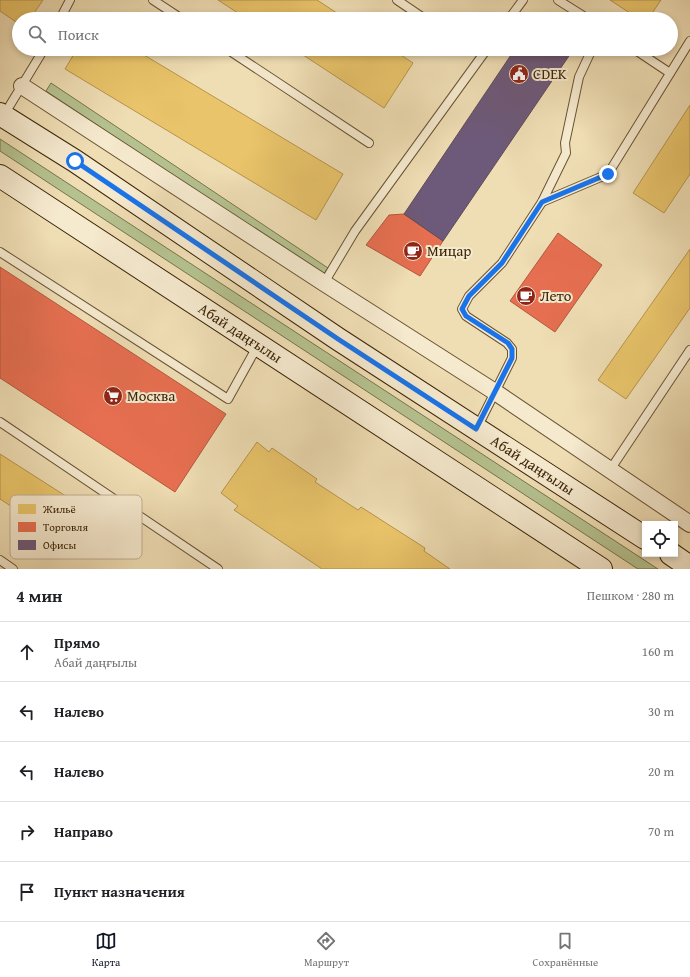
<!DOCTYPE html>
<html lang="ru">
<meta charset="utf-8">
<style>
:root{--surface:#fff;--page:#f2f2f2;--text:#202124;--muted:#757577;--line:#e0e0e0;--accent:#111827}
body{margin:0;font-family:"Gentium Book Plus",serif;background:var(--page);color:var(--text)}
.controls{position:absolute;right:12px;bottom:12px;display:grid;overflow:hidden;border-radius:0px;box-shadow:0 2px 6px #0003}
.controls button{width:36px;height:36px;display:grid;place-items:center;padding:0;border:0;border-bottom:1px solid var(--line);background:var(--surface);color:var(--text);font:20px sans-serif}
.stop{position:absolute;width:12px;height:12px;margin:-9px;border:3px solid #1a73e8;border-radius:50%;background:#fff}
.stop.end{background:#1a73e8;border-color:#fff;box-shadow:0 1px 4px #0008}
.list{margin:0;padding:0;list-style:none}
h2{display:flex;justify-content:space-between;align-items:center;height:52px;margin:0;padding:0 16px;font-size:17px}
h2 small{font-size:13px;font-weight:400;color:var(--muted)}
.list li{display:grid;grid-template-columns:26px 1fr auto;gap:12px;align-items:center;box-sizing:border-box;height:60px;padding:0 16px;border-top:1px solid var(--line)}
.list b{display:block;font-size:15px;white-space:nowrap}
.list p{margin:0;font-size:13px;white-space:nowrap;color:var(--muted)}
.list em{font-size:13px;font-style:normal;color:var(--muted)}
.icon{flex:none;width:22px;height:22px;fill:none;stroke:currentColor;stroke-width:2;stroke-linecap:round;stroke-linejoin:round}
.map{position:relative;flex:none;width:690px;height:569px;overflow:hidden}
.search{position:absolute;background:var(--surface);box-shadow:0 2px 6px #0003;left:12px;right:12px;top:12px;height:44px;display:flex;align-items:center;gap:10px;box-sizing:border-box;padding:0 14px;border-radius:22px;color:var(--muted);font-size:15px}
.sheet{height:352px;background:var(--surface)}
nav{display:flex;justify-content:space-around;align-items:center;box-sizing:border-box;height:56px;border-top:1px solid var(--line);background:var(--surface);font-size:11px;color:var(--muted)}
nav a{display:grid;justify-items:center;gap:2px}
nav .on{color:var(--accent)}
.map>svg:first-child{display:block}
.green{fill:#b5c290;stroke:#78744c}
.homes{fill:#e9c46a;stroke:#b5954c}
.shops{fill:#e76f51;stroke:#b4593b}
.offices{fill:#6d597a;stroke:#5e4a58}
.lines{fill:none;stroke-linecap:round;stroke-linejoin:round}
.service-casing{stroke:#695432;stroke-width:10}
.minor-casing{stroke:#695432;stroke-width:18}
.secondary-casing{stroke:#3c2607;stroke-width:24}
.service{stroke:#f5e9ce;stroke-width:8}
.minor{stroke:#f5e9ce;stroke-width:16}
.secondary{stroke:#f5e9ce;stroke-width:22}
.route{stroke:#1a73e8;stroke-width:5}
.labels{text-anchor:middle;stroke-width:4;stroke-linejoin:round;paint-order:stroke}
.poi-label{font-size:15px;fill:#3c2607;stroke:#f5e9ce;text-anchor:start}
.street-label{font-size:15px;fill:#3c2607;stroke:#f5e9ce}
.key{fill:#f5e9ce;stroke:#beae92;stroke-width:1}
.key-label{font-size:11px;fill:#3c2607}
</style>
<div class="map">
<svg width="690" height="569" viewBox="0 0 690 569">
<rect width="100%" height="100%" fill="#efddb4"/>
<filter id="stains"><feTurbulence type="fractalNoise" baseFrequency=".005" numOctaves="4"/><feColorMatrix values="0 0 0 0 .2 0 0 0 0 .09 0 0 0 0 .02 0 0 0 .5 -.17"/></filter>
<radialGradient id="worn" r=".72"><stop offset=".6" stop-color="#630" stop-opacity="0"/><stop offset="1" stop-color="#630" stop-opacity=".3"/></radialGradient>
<g class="green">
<path d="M 51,83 L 328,268 L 323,275 L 46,91 Z"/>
<path d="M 0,139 L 658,569 L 638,569 L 0,151 Z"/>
</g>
<g class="homes">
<path d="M 0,0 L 43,0 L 30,19 L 19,19 L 19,24 L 0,11 Z"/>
<path d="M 218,0 L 317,0 L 346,19 L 247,19 Z"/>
<path d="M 610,0 L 661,0 L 648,19 L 639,19 Z"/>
<path d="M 77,49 L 134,49 L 343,174 L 316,220 L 65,69 Z"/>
<path d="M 294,49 L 392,49 L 413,63 L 384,108 Z"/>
<path d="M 690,105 L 690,174 L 664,213 L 633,193 Z"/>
<path d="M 690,249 L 690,308 L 626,399 L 598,380 Z"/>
<path d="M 257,442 L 269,452 L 272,448 L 317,479 L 315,482 L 358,510 L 361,507 L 425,548 L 424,551 L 450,569 L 322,569 L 234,510 L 238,506 L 221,493 Z"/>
<path d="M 0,454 L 108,523 L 87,556 L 0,499 Z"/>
</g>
<g class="shops">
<path d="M 404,214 L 443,241 L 420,276 L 366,245 L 389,215 Z"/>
<path d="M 558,233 L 602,265 L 555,332 L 510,301 Z"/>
<path d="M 0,267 L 226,414 L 175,492 L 0,378 Z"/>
</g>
<path class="offices" d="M 515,49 L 573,50 L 443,241 L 404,214 Z"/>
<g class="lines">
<g class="service-casing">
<g id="service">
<path d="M 153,0 L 182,19"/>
<path d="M 397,0 L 425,19"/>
<path d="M 558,0 L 588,19"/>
<path d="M 60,19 L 70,0"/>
<path d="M 509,19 L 523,0"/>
<path d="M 227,49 L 369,143"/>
<path d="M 634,49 L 670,73"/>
<path d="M 4,115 L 44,49"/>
<path d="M 542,202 L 608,174 L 690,41"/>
<path d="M 0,252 L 228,399 L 258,345"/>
<path d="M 324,283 L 355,231 L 487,49"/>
<path d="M 0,422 L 218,569"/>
<path d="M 477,428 L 512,358 L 512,349 L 507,343 L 466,316 L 462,309 L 469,296 L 502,263 L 542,202 L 566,153 L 565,143 L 579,77 L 592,49"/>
<path d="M 610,470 L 690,350"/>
<path d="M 0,560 L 13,569"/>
</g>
</g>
<g class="minor-casing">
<path id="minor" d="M 22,86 L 324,283 L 495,392 L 690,524"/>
</g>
<g class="secondary-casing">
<g id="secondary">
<path id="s1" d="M 0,114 L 75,161 L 338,339 L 645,538"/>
<path id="s2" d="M 0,176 L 601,569"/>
<path d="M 671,554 L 690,567"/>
</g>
</g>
<use href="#service" class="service"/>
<use href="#minor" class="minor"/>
<use href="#secondary" class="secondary"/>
</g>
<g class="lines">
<path class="route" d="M 75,161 L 338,339 L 476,429 L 512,358 L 512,349 L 508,343 L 466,316 L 462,309 L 469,296 L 502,263 L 542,202 L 608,174"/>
</g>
<defs>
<g id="civic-disc" transform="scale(1)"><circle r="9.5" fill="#8f2418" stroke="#f5e9ce"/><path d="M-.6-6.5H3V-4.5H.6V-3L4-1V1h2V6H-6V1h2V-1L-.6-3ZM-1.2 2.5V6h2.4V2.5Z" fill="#fff"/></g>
<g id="cafe-disc" transform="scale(1)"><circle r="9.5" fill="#8f2418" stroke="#f5e9ce"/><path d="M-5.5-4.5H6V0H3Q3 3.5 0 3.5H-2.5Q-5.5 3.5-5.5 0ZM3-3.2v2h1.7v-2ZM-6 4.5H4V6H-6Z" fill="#fff"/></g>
<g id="supermarket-disc" transform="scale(1)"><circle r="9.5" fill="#8f2418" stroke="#f5e9ce"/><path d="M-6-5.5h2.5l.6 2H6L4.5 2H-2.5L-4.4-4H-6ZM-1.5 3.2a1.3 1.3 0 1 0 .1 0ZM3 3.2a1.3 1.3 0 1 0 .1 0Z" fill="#fff"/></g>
</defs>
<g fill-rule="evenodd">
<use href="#civic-disc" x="519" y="74"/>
<use href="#cafe-disc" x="413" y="251"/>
<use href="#cafe-disc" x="526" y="296"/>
<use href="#supermarket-disc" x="113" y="396"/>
</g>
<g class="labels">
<g class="poi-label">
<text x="533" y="79">CDEK</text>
<text x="427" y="256">Мицар</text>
<text x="540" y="301">Лето</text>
<text x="127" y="401">Москва</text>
</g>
<g class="street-label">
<text dy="5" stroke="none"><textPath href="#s2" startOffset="287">Абай даңғылы</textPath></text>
<text dy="5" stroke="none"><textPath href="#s1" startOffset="638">Абай даңғылы</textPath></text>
</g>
</g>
<rect x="10" y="495" width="132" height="64" rx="6" class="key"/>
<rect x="18" y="504" width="18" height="10" fill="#e9c46a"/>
<rect x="18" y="522" width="18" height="10" fill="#e76f51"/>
<rect x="18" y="540" width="18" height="10" fill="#6d597a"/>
<g class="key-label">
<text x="43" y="513">Жильё</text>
<text x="43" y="531">Торговля</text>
<text x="43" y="549">Офисы</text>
</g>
<rect width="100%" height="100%" filter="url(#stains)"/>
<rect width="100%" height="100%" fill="url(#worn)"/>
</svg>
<div class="controls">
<button><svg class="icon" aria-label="locate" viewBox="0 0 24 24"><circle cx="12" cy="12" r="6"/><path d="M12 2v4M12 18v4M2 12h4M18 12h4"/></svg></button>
</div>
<div class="stop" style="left:75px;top:161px"></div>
<div class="stop end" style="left:608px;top:174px"></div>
<div class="search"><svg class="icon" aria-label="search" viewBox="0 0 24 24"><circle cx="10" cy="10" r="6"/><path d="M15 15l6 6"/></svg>Поиск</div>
</div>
<section class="sheet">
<h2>4 мин<small>Пешком · 280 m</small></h2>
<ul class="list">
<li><svg class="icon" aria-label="ahead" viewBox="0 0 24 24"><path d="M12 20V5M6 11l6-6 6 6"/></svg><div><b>Прямо</b><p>Абай даңғылы</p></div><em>160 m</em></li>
<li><svg class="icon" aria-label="left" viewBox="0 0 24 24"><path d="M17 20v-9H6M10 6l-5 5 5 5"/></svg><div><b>Налево</b></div><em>30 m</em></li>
<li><svg class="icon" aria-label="left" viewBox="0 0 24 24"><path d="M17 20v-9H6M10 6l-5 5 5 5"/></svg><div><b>Налево</b></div><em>20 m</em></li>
<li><svg class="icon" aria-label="right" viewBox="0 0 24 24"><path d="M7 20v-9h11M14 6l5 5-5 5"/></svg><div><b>Направо</b></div><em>70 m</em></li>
<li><svg class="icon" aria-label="arrive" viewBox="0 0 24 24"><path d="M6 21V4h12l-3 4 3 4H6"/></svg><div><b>Пункт назначения</b></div></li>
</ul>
</section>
<nav>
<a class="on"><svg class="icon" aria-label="map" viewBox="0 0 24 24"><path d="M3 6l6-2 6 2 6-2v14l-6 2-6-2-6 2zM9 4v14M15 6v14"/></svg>Карта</a>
<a><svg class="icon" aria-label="directions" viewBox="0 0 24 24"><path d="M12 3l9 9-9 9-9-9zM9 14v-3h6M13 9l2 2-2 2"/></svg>Маршрут</a>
<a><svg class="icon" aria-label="saved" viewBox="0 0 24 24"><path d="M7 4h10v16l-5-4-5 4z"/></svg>Сохранённые</a>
</nav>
